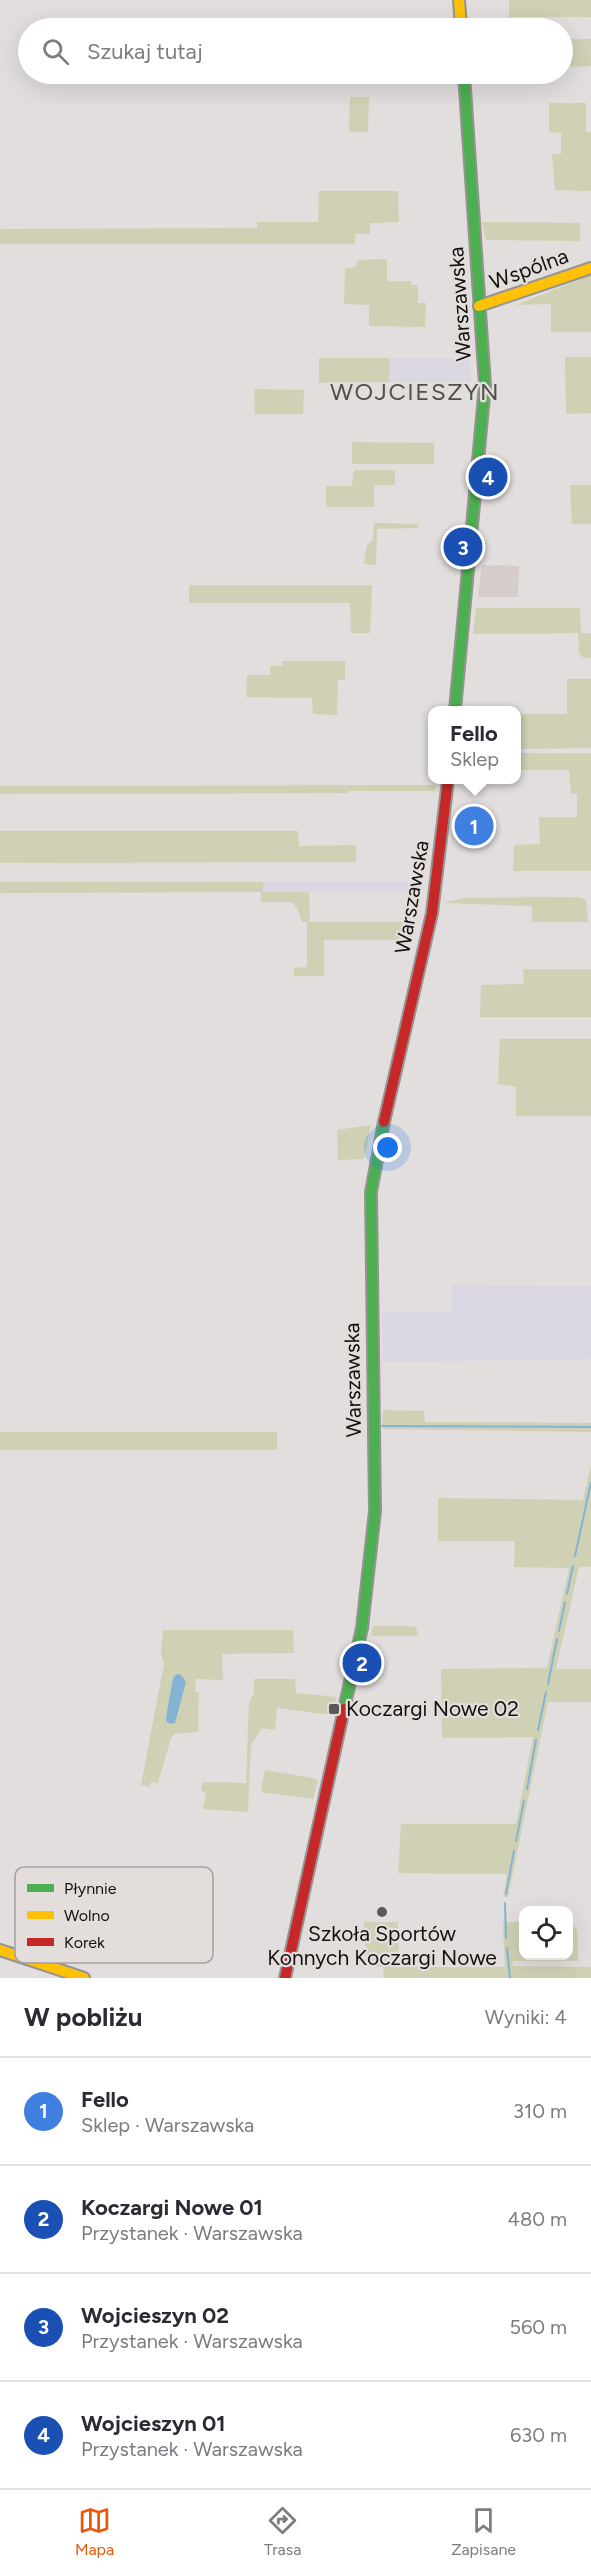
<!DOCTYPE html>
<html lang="pl">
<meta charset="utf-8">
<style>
:root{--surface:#fff;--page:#f7f7f7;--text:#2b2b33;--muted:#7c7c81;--line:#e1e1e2;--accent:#ea580c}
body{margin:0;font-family:Figtree,sans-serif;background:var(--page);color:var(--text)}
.controls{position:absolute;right:18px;bottom:18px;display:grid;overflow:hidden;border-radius:12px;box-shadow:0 6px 24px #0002}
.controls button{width:54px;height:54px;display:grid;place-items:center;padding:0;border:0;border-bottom:2px solid var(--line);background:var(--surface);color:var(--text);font:30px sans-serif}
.you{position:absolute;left:388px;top:1148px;width:21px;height:21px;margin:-15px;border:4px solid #fff;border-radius:50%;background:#1a73e8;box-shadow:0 0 0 9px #1a73e833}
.badge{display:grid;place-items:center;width:39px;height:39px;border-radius:50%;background:var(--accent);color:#fff;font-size:20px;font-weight:700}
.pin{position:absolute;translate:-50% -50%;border:3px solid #fff;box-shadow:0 2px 6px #0006}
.popup{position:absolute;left:428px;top:706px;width:93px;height:78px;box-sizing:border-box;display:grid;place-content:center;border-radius:12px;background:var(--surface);filter:drop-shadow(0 2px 4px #0005);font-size:20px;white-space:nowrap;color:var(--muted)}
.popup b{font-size:22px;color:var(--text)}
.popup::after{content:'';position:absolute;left:50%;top:100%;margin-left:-12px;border:12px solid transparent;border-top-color:var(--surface)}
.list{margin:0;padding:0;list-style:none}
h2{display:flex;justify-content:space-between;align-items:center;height:78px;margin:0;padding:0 24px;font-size:26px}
h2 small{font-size:20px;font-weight:400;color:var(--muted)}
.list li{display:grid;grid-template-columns:39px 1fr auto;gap:18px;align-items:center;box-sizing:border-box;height:108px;padding:0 24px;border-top:2px solid var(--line)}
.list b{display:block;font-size:22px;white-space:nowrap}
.list p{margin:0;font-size:20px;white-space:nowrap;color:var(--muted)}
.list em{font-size:20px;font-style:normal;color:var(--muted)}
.icon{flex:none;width:33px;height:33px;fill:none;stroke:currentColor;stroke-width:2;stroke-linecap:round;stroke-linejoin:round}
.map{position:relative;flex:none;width:591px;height:1978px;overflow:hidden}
.search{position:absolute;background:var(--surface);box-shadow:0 6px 24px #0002;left:18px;right:18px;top:18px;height:66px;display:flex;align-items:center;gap:15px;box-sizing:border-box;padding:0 21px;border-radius:33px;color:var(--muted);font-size:22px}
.sheet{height:510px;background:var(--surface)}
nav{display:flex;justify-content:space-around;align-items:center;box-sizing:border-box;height:84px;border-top:2px solid var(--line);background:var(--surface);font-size:16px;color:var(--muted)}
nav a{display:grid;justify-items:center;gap:3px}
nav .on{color:var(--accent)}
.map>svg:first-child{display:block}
.built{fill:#d6cdca}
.industrial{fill:#dad7e2}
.green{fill:#cfd0b4}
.water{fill:#85b3d3}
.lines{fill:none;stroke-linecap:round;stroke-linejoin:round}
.stream{stroke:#85b3d3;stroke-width:2}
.fast-casing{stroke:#969493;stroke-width:14}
.slow-casing{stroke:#969493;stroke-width:14}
.jam-casing{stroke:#969493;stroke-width:14}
.fast{stroke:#4caf50;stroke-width:10}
.slow{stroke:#ffc107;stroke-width:10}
.jam{stroke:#c62828;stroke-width:10}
.poi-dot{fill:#5c5958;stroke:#e3dddb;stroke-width:2}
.labels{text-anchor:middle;stroke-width:4.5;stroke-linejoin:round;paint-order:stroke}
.street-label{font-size:21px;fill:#141211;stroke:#e3dddb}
.poi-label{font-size:21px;fill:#141211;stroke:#e3dddb;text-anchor:start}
.quarter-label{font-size:24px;letter-spacing:1.5px;fill:#524e4c;stroke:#e3dddb}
.key{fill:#e3dddb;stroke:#a5a09e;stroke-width:1.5}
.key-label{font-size:16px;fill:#141211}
</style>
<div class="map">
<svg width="591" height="1978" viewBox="0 0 591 1978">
<rect width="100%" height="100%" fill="#e1dedd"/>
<path class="built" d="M 482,565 L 519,566 L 518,597 L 478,597 Z"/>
<g class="industrial">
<path d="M 389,358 L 469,358 L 471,382 L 389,382 Z"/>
<path d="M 264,882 L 424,882 L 422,892 L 261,892 Z"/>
<path d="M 452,1285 L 591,1286 L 591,1359 L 383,1362 L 382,1312 L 452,1312 Z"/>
</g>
<g class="green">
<rect x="509" y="0" width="82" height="17"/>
<path d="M 563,39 L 591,39 L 591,66 L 563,67 Z"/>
<path d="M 350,97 L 369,97 L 368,132 L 349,132 Z"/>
<path d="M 549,103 L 586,103 L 586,132 L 591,132 L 591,191 L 555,190 L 552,154 L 561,154 L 561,133 L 549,132 Z"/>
<path d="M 319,191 L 398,191 L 399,222 L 370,223 L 370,234 L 355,234 L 355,244 L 0,244 L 0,229 L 257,228 L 257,222 L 318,222 Z"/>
<path d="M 482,222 L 580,223 L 580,241 L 486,240 Z"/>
<path d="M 387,259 L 387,281 L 411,281 L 411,285 L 418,285 L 418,303 L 426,303 L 425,327 L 369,326 L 369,305 L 344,304 L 345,268 L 356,267 L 357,260 Z"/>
<path d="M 591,275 L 591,332 L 551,332 L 551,304 L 516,305 Z"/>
<path d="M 565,357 L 591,357 L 591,413 L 566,414 Z"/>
<path d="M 319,358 L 389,358 L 389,382 L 319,383 Z"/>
<path d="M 254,389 L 304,390 L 303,414 L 255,414 Z"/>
<path d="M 352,442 L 434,443 L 434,464 L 352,464 Z"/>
<path d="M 354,470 L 395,470 L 395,485 L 374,485 L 374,507 L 326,507 L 326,486 L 352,486 Z"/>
<path d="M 570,485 L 591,485 L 591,524 L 572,524 Z"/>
<path d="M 374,523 L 418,524 L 418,528 L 377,529 L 376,565 L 364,564 L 367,545 L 373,540 Z"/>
<path d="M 189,585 L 372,585 L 370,633 L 351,633 L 350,603 L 189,603 Z"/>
<path d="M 476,608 L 580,608 L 581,633 L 591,633 L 591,658 L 584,658 L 579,654 L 578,633 L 473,634 Z"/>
<path d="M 282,661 L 345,661 L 345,680 L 338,680 L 337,715 L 313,714 L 312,698 L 246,697 L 247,675 L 270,675 L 270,666 L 283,666 Z"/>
<path d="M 567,679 L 591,679 L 591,748 L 516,749 L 516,714 L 567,714 Z"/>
<path d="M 516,753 L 591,753 L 591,871 L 513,871 L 514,845 L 540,844 L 539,817 L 577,817 L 577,794 L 571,794 L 569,770 L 516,770 Z"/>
<path d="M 435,785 L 435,791 L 349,791 L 349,793 L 0,794 L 0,786 Z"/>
<path d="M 0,831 L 298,831 L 299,846 L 356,845 L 356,862 L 0,863 Z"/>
<path d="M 0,882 L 264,882 L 262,892 L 309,892 L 310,922 L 416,922 L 412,940 L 324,940 L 324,976 L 294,976 L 294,968 L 307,967 L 307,922 L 302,922 L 297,908 L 292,902 L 261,902 L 261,892 L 0,893 Z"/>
<path d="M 575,897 L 586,899 L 588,922 L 532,922 L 532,906 L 443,903 L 464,898 Z"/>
<path d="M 523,969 L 591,969 L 591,1017 L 480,1017 L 481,985 L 524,984 Z"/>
<path d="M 500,1039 L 591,1039 L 591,1116 L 516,1116 L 516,1087 L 498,1084 Z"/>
<path d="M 371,1125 L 364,1159 L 338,1160 L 337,1130 Z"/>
<path d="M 383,1410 L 424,1411 L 425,1422 L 591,1423 L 591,1432 L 382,1429 Z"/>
<rect x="0" y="1432" width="277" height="18"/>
<path d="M 591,1465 L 591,1567 L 579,1567 L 556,1669 L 591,1669 L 591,1702 L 548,1702 L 508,1897 L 503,1897 L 507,1874 L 398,1873 L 401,1824 L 516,1824 L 533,1737 L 442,1738 L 441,1669 L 547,1668 L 569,1568 L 514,1567 L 515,1541 L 438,1541 L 438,1498 L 583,1500 Z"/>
<path d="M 373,1626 L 411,1626 L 416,1627 L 418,1636 L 371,1636 Z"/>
<path d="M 163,1630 L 293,1630 L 294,1653 L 222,1654 L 223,1680 L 196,1679 L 195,1692 L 199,1692 L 198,1732 L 175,1734 L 171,1738 L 158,1783 L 151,1782 L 150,1787 L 141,1785 L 164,1664 L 161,1653 Z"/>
<path d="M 254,1679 L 295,1679 L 296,1693 L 337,1697 L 332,1715 L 277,1708 L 275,1730 L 262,1728 L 251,1745 L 248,1812 L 203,1809 L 206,1793 L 201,1790 L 203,1782 L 246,1783 L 249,1702 L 254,1693 Z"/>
<path d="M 265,1770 L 318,1779 L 313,1799 L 261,1792 Z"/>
<path d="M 364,1922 L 398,1922 L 399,1967 L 505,1967 L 503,1922 L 523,1922 L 524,1956 L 568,1956 L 570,1922 L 577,1930 L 578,1961 L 513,1961 L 512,1966 L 591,1967 L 591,1978 L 384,1978 L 383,1967 L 367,1967 Z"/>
</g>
<path class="water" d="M 177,1674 L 181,1675 L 186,1682 L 175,1723 L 170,1724 L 166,1721 C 167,1707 171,1692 173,1678 Z"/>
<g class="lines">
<g class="stream">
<path d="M 382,1426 L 591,1427"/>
<path d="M 575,1556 L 591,1482"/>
<path d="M 567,1594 L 573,1566"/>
<path d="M 559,1631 L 565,1602"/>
<path d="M 548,1684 L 557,1639"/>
<path d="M 538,1730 L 546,1692"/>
<path d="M 527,1789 L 536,1740"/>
<path d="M 516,1841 L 524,1801"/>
<path d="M 506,1894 L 514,1851"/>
<path d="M 505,1903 L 506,1938"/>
<path d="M 507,1948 L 510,1978"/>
</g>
<g class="fast-casing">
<g id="fast">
<path d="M 455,710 L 485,385 L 464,74"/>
<path d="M 344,1709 L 362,1628 L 375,1511 L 371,1192 L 384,1122"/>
</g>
</g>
<g class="slow-casing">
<g id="slow">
<path d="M 459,0 L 461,28"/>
<path d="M 479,306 L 591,268"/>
<path d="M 0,1950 L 84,1978"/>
</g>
</g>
<g class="jam-casing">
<g id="jam">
<path d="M 384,1122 L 432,913 L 448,780"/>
<path d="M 285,1978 L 344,1709"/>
</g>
</g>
<use href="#fast" class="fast"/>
<use href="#slow" class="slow"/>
<use href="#jam" class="jam"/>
</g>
<g class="poi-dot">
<rect x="328" y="1703" width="12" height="12" rx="3"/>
<circle cx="382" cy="1912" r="6"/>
</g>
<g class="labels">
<g class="street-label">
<text transform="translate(529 269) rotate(-20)" y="7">Wspólna</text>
<text transform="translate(460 304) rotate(-94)" y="7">Warszawska</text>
<text transform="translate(412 897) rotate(-80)" y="7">Warszawska</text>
<text transform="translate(353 1380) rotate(-91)" y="7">Warszawska</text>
</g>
<g class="poi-label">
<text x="346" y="1716">Koczargi Nowe 02</text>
<text x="382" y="1941" text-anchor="middle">Szkoła Sportów<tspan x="382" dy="24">Konnych Koczargi Nowe</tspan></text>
</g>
<g class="quarter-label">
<text x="415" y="400">WOJCIESZYN</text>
</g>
</g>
<rect x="15" y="1867" width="198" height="96" rx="9" class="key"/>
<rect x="27" y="1884" width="27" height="8" fill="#4caf50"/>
<rect x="27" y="1911" width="27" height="8" fill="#ffc107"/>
<rect x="27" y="1938" width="27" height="8" fill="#c62828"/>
<g class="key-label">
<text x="64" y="1894">Płynnie</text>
<text x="64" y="1921">Wolno</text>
<text x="64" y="1948">Korek</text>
</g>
</svg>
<div class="controls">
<button><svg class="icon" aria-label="locate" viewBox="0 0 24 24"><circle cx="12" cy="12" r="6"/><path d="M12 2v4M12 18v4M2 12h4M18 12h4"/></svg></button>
</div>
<div class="you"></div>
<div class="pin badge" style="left:474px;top:826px;background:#3f7fe0">1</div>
<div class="popup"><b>Fello</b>Sklep</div>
<div class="pin badge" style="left:362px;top:1663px;background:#1a4fb4">2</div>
<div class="pin badge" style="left:463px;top:547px;background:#1a4fb4">3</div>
<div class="pin badge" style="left:488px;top:477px;background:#1a4fb4">4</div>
<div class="search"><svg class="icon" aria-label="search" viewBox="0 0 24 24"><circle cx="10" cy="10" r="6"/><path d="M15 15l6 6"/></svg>Szukaj tutaj</div>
</div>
<section class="sheet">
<h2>W pobliżu<small>Wyniki: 4</small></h2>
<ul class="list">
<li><span class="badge" style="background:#3f7fe0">1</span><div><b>Fello</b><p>Sklep · Warszawska</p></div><em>310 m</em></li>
<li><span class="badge" style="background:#1a4fb4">2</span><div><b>Koczargi Nowe 01</b><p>Przystanek · Warszawska</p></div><em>480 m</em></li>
<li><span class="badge" style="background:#1a4fb4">3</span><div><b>Wojcieszyn 02</b><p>Przystanek · Warszawska</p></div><em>560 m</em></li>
<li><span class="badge" style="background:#1a4fb4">4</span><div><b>Wojcieszyn 01</b><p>Przystanek · Warszawska</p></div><em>630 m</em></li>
</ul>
</section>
<nav>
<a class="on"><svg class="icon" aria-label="map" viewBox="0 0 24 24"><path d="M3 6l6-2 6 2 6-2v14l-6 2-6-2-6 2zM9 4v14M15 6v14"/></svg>Mapa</a>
<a><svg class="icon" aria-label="directions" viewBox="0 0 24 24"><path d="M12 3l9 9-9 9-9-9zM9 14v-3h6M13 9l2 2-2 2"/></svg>Trasa</a>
<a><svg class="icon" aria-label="saved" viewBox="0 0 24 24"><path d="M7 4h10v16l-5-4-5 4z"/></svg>Zapisane</a>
</nav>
